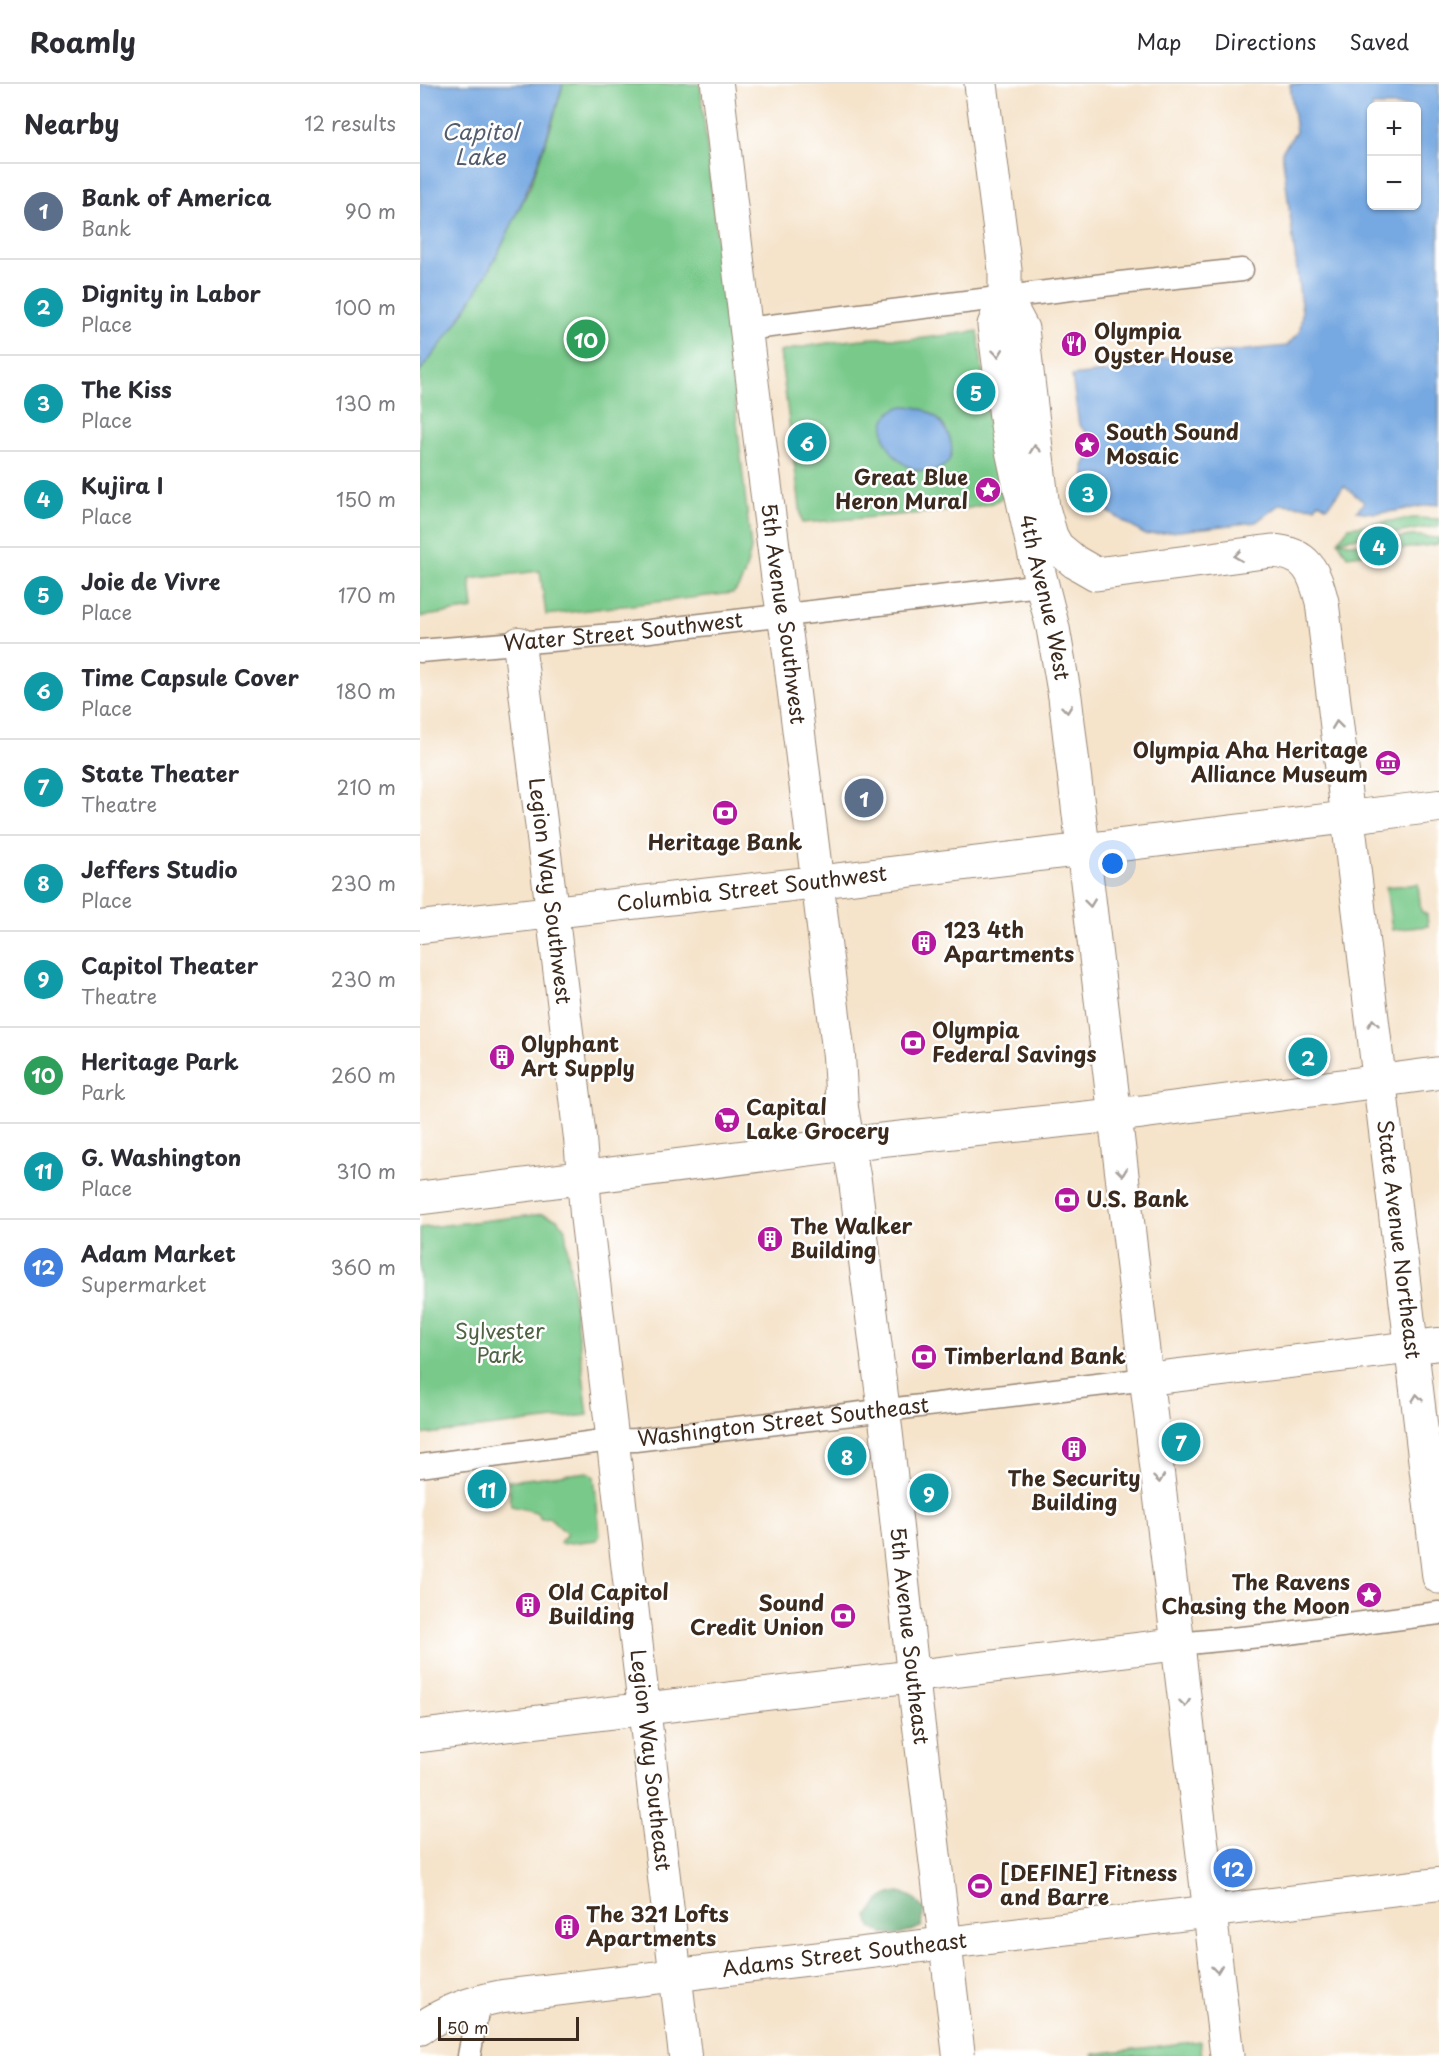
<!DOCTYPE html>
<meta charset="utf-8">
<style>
:root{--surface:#fff;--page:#f7f7f7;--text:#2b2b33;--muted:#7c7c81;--line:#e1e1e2;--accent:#b45309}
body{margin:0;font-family:"Playpen Sans",sans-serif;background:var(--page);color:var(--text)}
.controls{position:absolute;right:18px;top:18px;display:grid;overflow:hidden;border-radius:9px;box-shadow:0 2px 4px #0004}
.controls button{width:54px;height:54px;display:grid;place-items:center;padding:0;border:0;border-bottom:2px solid var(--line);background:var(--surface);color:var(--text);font:30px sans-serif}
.scale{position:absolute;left:18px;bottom:15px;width:141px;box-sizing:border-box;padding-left:6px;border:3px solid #3b2a1e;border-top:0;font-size:16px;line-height:21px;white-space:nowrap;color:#3b2a1e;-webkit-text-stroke:4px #fff;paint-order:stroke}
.you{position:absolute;left:693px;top:780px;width:21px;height:21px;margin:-15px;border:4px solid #fff;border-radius:50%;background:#1a73e8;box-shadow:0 0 0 9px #1a73e833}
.badge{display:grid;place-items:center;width:39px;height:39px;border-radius:50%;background:var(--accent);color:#fff;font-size:20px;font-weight:700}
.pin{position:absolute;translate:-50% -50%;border:3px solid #fff;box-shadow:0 2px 6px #0006}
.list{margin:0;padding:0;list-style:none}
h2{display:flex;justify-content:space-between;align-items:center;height:78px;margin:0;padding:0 24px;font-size:26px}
h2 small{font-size:20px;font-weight:400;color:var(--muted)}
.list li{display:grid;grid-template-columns:39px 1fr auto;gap:18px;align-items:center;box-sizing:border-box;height:96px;padding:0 24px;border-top:2px solid var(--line)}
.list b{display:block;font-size:22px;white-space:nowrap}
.list p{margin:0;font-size:20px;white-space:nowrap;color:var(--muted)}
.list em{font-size:20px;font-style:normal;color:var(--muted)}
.map{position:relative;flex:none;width:1019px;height:1972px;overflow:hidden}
header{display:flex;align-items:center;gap:36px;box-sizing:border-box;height:84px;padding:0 30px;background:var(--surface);border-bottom:2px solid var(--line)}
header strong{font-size:28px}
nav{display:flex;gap:33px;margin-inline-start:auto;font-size:21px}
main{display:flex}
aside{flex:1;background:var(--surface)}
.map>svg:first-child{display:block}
.green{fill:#78c98a;stroke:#5a7a54;stroke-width:1.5}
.forest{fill:#62ad76;stroke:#4e6c4a;stroke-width:1.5}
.water{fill:#76a8e1;stroke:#586980;stroke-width:1.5;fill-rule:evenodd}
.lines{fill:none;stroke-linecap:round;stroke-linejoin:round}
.street-casing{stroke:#988674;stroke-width:25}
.secondary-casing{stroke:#988674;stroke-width:34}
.primary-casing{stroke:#988674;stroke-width:35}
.street{stroke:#fff;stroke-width:22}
.secondary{stroke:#fff;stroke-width:32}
.primary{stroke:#fff;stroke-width:33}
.oneway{stroke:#a79f9a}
.labels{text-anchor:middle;stroke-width:5;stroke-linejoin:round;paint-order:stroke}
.poi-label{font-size:21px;font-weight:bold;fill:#3b2a1e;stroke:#fff;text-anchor:start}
.street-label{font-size:21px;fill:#3b2a1e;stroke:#fff}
.park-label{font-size:21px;fill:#506244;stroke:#fff}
.water-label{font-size:22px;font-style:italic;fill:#535c6c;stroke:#fff}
</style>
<header>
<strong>Roamly</strong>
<nav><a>Map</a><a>Directions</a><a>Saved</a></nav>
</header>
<main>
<aside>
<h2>Nearby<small>12 results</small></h2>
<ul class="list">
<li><span class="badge" style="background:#5c6f8a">1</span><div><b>Bank of America</b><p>Bank</p></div><em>90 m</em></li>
<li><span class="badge" style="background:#0f9aa8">2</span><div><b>Dignity in Labor</b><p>Place</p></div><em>100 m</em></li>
<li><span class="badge" style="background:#0f9aa8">3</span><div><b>The Kiss</b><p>Place</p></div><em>130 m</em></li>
<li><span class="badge" style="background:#0f9aa8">4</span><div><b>Kujira I</b><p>Place</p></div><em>150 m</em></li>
<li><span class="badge" style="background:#0f9aa8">5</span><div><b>Joie de Vivre</b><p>Place</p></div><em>170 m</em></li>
<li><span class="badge" style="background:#0f9aa8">6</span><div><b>Time Capsule Cover</b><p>Place</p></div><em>180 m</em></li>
<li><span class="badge" style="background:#0f9aa8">7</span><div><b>State Theater</b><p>Theatre</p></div><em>210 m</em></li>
<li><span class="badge" style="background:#0f9aa8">8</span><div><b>Jeffers Studio</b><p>Place</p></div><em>230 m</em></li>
<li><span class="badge" style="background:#0f9aa8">9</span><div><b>Capitol Theater</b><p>Theatre</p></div><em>230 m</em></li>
<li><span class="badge" style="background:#2e9e5b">10</span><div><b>Heritage Park</b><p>Park</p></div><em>260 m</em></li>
<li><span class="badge" style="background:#0f9aa8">11</span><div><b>G. Washington</b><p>Place</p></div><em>310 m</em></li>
<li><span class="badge" style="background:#3f7fe0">12</span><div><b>Adam Market</b><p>Supermarket</p></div><em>360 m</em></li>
</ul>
</aside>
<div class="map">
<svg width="1019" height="1972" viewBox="0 0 1019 1972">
<rect width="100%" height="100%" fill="#fff"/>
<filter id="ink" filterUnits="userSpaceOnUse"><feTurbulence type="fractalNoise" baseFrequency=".0167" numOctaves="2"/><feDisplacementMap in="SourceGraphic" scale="12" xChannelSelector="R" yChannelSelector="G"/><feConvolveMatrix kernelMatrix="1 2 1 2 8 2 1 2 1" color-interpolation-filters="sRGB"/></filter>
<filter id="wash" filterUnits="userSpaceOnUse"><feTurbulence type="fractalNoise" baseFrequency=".008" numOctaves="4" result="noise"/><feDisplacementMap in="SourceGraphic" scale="24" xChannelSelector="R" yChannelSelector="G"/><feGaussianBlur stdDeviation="1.35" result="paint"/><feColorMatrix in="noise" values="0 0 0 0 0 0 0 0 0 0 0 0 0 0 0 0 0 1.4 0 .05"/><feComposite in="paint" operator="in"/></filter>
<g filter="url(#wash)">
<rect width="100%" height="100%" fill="#f5e3ca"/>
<g class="green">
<path d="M 143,0 L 280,0 L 331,465 C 327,480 324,500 313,509 L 126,531 L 120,487 L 50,495 L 53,525 L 0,533 L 0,287 L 44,227 L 84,156 L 110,103 L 132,40 Z"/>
<path d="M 558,247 L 572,371 L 583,413 L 573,419 L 540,426 L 382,439 L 360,268 C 388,261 463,249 489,256 Z"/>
<path d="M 993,434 L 1019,435 L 1019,443 C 999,443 981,449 962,452 C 946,454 935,452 919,457 C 944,464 966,456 990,452 C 1000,451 1010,454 1019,454 L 1019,460 L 927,472 L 918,457 L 929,443 Z"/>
<path d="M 998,800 L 1001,827 L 1007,831 L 1008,842 L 972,846 L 966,803 Z"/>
<path d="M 123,1130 L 138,1135 L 145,1145 L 168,1331 L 0,1351 L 0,1144 Z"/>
<path d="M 168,1388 L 174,1392 L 180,1451 L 177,1456 L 141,1460 L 140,1458 L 146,1452 L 146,1449 L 129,1433 L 121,1434 L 116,1428 L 91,1422 L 88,1397 Z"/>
<path d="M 780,1957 L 782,1972 L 673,1972 L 674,1970 Z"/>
</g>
<path class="forest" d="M 481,1808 L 494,1814 L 504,1826 L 502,1842 C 482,1852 471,1856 451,1843 L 448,1832 C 458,1818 464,1809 481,1808 Z"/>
<g class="water">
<path d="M 0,0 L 143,0 C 114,104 70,204 0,287 Z"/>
<path d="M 870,0 L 1019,0 L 1019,420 C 992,422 965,433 937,427 L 944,418 L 924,402 L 907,423 L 899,418 L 895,423 L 860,420 L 836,438 L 725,451 L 676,420 L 666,402 L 664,381 L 678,360 L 659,341 L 652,292 L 718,284 L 728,276 L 867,262 L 880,247 L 882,228 L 862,67 L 876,48 ZM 952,22 L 996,22 L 996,122 L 952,122 Z"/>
<path d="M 484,322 C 493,322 502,324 510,329 C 528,339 544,375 518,385 C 478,400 438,333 484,322 Z"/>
</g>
</g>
<g filter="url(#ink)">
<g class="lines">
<g class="street-casing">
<g id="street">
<path d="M 326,245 L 700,199 L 822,186"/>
<path id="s1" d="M 0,567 L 204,550 L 621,501"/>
<path id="s2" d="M 0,1382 L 182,1357 L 215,1356 L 727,1295"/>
<path d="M 758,1560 L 861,1550 L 1019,1529"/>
<path d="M 49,1972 L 59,1917"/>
</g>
</g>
<g class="secondary-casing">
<g id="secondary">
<path id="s3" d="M 297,0 L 330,279 L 359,506 L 367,553 L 419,972 L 422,1024 L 435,1097 L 467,1352 L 496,1618 L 539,1972"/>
<path id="s4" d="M 99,559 L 160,1054 L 166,1130 L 265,1972"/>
<path id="s5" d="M 0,843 L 397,798 L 1019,722"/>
<path d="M 960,997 L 1019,989"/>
<path d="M 727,1295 L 1019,1260"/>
<path d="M 0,1652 L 758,1560"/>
<path id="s6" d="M 0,1945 C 26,1926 52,1918 83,1912 L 1019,1800"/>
</g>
</g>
<g class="primary-casing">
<g id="primary">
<path id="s7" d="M 561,0 L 585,186 L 585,213 L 574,241 L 588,348 L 617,481 L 633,544 L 645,613 L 807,1972"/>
<path id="s8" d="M 585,213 L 602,245 L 623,424 L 631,452 L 637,463 L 655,478 L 676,490 L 852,467 C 887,469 894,487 902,518 L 1019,1493"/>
<path d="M 0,1114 L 460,1056 L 722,1028 L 960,997"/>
</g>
</g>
<use href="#street" class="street"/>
<use href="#secondary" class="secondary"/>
<use href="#primary" class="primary"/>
</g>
<defs><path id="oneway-chevron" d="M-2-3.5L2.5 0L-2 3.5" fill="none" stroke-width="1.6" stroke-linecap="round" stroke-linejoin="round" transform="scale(1.5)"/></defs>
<g class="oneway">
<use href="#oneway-chevron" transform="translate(578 269) rotate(83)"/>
<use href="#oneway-chevron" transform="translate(615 365) rotate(-97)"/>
<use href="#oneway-chevron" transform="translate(818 472) rotate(172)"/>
<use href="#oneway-chevron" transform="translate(647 625) rotate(83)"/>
<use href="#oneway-chevron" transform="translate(917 641) rotate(-97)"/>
<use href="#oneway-chevron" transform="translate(670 819) rotate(83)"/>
<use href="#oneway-chevron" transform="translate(953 939) rotate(-96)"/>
<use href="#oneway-chevron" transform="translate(702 1088) rotate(83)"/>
<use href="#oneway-chevron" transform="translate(997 1314) rotate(-97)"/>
<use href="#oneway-chevron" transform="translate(739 1395) rotate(83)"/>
<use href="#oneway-chevron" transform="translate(765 1619) rotate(83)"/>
<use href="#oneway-chevron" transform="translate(797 1885) rotate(83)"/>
</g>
</g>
<defs>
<g id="restaurant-disc" transform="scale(1.35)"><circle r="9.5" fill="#b5179e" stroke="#fff"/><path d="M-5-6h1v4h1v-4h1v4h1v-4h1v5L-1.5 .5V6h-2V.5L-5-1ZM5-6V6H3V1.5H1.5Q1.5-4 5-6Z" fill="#fff"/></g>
<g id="sight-disc" transform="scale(1.35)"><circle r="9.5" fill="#b5179e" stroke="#fff"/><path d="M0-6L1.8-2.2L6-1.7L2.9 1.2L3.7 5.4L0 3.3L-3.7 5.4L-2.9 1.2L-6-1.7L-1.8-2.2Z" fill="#fff"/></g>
<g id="museum-disc" transform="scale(1.35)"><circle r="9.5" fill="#b5179e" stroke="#fff"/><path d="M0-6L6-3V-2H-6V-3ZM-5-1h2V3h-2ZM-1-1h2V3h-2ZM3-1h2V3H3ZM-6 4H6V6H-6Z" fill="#fff"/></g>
<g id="bank-disc" transform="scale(1.35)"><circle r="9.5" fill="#b5179e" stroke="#fff"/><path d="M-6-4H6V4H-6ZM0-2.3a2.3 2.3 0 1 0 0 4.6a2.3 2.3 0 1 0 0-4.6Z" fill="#fff"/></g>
<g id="building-disc" transform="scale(1.35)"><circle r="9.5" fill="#b5179e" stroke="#fff"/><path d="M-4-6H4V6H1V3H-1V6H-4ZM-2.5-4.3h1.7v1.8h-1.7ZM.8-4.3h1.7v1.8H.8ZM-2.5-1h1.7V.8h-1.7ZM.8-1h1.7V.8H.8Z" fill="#fff"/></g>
<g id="supermarket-disc" transform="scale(1.35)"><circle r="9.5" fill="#b5179e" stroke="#fff"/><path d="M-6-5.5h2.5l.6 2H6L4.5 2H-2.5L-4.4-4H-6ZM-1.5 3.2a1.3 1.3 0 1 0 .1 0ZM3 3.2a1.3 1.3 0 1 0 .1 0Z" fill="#fff"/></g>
<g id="stadium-disc" transform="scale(1.35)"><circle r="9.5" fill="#b5179e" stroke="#fff"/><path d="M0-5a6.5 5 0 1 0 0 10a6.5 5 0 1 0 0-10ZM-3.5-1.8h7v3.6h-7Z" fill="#fff"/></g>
</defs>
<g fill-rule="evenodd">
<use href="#restaurant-disc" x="654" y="260"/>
<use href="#sight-disc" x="667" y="361"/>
<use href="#sight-disc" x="568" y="406"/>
<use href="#museum-disc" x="968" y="679"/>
<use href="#bank-disc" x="305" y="729"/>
<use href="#building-disc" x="504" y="859"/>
<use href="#bank-disc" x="493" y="959"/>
<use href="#building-disc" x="82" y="973"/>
<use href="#supermarket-disc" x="307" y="1036"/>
<use href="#bank-disc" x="647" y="1116"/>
<use href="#building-disc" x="350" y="1155"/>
<use href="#bank-disc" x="504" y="1273"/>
<use href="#building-disc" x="654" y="1365"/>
<use href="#sight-disc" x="949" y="1511"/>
<use href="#building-disc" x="108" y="1521"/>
<use href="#bank-disc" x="423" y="1532"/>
<use href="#stadium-disc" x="560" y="1802"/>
<use href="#building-disc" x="147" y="1843"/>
</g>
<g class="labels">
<g class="poi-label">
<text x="674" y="255">Olympia<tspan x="674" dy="24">Oyster House</tspan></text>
<text x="686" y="356">South Sound<tspan x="686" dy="24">Mosaic</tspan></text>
<text x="548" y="401" text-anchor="end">Great Blue<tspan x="548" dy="24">Heron Mural</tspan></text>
<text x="948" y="674" text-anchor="end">Olympia Aha Heritage<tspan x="948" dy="24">Alliance Museum</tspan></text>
<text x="305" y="766" text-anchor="middle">Heritage Bank</text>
<text x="524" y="854">123 4th<tspan x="524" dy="24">Apartments</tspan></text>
<text x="512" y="954">Olympia<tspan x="512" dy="24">Federal Savings</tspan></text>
<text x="101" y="968">Olyphant<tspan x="101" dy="24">Art Supply</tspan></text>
<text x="326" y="1031">Capital<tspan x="326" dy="24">Lake Grocery</tspan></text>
<text x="666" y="1123">U.S. Bank</text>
<text x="370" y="1150">The Walker<tspan x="370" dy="24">Building</tspan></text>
<text x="524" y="1280">Timberland Bank</text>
<text x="654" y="1402" text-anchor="middle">The Security<tspan x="654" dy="24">Building</tspan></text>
<text x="930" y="1506" text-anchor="end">The Ravens<tspan x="930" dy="24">Chasing the Moon</tspan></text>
<text x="128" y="1516">Old Capitol<tspan x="128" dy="24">Building</tspan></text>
<text x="404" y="1527" text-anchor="end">Sound<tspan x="404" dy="24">Credit Union</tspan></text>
<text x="580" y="1797">[DEFINE] Fitness<tspan x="580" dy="24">and Barre</tspan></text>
<text x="166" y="1838">The 321 Lofts<tspan x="166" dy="24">Apartments</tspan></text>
</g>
<g class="street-label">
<text dy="7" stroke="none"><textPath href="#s7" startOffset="522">4th Avenue West</textPath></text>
<text dy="7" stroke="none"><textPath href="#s3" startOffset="534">5th Avenue Southwest</textPath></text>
<text dy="7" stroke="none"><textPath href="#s1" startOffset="204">Water Street Southwest</textPath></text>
<text dy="7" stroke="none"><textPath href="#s5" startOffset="334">Columbia Street Southwest</textPath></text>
<text dy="7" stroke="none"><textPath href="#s4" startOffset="250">Legion Way Southwest</textPath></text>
<text dy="7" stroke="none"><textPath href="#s8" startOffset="1204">State Avenue Northeast</textPath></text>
<text dy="7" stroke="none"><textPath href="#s2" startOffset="366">Washington Street Southeast</textPath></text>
<text dy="7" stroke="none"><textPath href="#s3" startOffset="1564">5th Avenue Southeast</textPath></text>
<text dy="7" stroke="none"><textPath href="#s4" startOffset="1125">Legion Way Southeast</textPath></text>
<text dy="7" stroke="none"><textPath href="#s6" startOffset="434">Adams Street Southeast</textPath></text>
</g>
<g class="park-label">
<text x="80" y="1255">Sylvester<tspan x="80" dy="24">Park</tspan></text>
</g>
<g class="water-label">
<text x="60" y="56">Capitol<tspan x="60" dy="25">Lake</tspan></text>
</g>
</g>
</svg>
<div class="controls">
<button>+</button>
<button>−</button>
</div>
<div class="scale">50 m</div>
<div class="you"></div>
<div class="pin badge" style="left:444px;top:714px;background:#5c6f8a">1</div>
<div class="pin badge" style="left:888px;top:973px;background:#0f9aa8">2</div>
<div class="pin badge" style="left:668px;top:409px;background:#0f9aa8">3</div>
<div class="pin badge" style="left:959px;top:462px;background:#0f9aa8">4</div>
<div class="pin badge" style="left:556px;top:308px;background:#0f9aa8">5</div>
<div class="pin badge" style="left:387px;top:358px;background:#0f9aa8">6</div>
<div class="pin badge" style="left:761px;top:1358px;background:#0f9aa8">7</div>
<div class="pin badge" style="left:427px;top:1372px;background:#0f9aa8">8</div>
<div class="pin badge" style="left:509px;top:1409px;background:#0f9aa8">9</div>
<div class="pin badge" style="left:166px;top:255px;background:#2e9e5b">10</div>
<div class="pin badge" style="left:67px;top:1405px;background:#0f9aa8">11</div>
<div class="pin badge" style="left:813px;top:1784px;background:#3f7fe0">12</div>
</div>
</main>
